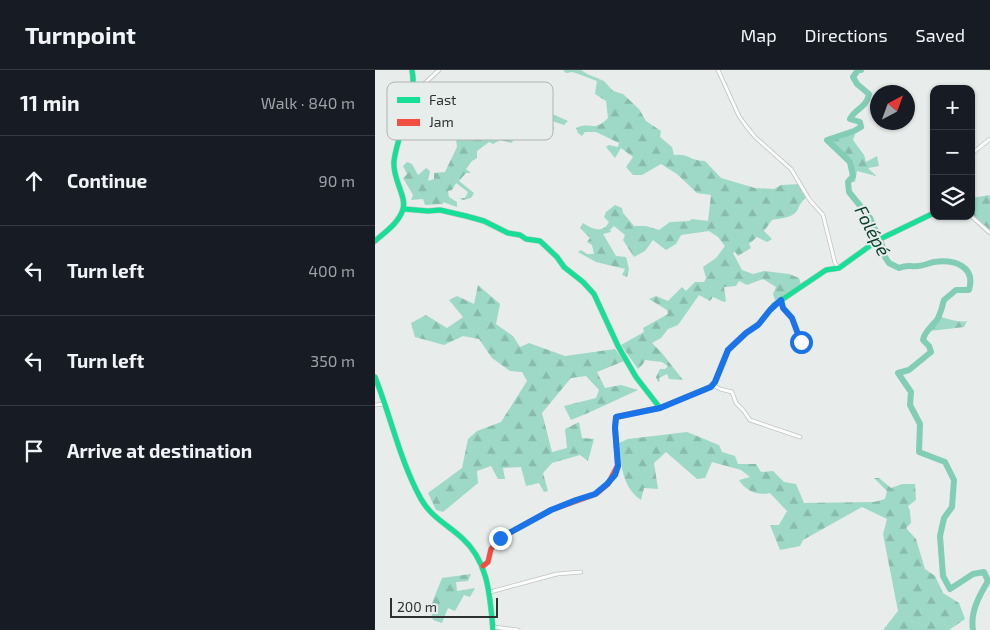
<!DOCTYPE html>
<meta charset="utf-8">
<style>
:root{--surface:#171b24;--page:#242831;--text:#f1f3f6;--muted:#9ea1a6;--line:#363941}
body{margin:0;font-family:"Exo 2",sans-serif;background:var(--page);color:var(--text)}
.controls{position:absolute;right:15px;top:15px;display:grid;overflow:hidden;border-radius:10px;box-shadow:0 1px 4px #0004}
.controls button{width:45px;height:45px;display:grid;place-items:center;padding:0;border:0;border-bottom:1px solid var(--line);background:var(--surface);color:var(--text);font:25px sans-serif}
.compass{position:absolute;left:495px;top:15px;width:45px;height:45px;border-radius:50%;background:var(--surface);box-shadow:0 1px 4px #0004;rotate:41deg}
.scale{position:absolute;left:15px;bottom:12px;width:108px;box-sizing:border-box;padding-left:5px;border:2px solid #2f3131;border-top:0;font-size:14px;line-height:18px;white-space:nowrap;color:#2f3131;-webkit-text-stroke:4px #e7edeb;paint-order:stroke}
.stop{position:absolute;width:15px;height:15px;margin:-11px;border:4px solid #1a73e8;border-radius:50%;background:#fff}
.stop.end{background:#1a73e8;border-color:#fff;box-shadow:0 1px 5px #0008}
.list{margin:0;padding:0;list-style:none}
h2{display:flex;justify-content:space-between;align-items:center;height:65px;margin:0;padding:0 20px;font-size:21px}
h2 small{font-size:16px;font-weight:400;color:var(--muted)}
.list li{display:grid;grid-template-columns:32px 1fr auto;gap:15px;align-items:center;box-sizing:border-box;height:90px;padding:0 20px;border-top:1px solid var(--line)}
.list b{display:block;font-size:19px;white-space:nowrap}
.list em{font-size:16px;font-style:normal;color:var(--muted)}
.icon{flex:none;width:28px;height:28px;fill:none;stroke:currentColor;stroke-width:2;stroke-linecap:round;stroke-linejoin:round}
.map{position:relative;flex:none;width:615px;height:560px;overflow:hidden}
header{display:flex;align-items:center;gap:30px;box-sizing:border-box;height:70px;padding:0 25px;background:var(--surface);border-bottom:1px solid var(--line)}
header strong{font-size:24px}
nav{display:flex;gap:28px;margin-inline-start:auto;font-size:18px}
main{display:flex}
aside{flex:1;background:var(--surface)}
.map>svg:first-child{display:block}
.forest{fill:url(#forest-firs)}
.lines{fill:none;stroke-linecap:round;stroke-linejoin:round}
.river{stroke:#82cdb6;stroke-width:6}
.street-casing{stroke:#c0c3c1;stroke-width:4.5}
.fast-casing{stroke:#c0c3c1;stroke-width:6}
.jam-casing{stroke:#c0c3c1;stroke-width:6}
.street{stroke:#fcfcfc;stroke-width:3}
.fast{stroke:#16e098;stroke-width:5}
.jam{stroke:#f24e42;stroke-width:5}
.route{stroke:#1a73e8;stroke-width:6}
.labels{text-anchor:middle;stroke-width:4;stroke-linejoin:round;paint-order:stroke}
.water-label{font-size:18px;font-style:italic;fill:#0d3d30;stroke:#e7edeb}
.key{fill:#e7edeb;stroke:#b0b5b3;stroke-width:1}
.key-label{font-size:14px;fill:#2f3131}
</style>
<header>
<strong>Turnpoint</strong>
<nav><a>Map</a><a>Directions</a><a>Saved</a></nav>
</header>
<main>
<aside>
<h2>11 min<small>Walk · 840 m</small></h2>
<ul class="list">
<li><svg class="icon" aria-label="ahead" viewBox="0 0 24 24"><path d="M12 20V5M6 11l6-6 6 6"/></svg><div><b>Continue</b></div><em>90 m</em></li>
<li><svg class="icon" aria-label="left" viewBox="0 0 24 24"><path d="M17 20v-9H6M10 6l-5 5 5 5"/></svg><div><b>Turn left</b></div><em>400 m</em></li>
<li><svg class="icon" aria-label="left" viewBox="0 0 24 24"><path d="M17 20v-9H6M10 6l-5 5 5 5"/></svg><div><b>Turn left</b></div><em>350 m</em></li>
<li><svg class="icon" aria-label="arrive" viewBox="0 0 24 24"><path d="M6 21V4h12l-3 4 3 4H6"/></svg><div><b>Arrive at destination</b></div></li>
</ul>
</aside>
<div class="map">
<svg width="615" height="560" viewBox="0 0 615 560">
<defs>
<pattern id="forest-firs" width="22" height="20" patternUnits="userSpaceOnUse" patternTransform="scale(1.25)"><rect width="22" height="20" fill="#9dd9c6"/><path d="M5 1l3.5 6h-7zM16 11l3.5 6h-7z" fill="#88bbab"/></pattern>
</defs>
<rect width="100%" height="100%" fill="#e8ecea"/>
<g class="forest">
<path d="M 188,0 L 206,0 L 212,4 L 229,11 L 238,21 L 248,24 L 264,39 L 271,51 L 286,61 L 285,67 L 297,77 L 299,85 C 314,83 315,91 330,91 L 346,108 L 380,118 L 399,119 L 406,115 L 425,114 L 432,127 C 427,131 425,134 423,139 C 419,148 406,148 397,150 L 389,161 L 397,169 L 392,172 L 382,167 L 374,174 L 376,178 L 363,186 L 360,182 L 358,183 L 367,200 L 378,204 L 389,201 L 414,204 L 424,208 L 426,215 L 417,221 L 406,233 L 400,230 L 398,224 L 401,217 L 388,209 L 372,215 L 364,211 L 361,216 L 349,217 L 351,231 L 349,232 L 338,227 L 335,231 L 324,225 L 303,255 L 293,259 L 286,268 L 277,273 L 286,282 L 308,310 L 294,309 L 292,304 L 284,308 L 285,311 L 283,312 L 281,307 L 285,299 L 290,299 L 293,296 L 287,292 L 270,290 L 268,294 L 263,299 L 246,275 L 269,262 L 268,258 L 293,244 L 292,240 L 274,229 L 281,226 L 293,231 L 307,217 L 311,221 L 320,212 L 329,212 L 331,208 L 328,197 L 341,188 L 350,176 L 343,167 L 334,161 L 306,165 L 301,174 L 291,180 L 278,170 L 270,181 L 259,187 L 248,170 L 250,165 L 239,156 L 235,160 L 236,162 L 228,164 L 241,186 L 251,187 L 254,199 L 252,207 L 247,205 L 250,199 L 221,192 L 203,182 L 206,180 L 212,184 L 219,184 L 217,175 L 212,172 L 215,168 L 205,158 L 208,153 C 217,159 228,164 234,152 L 229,147 L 231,142 L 240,135 L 247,138 L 248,143 L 259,156 L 271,156 L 284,160 L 295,152 L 314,151 L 317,149 L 333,151 L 336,125 L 322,123 L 302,104 L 286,94 L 267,105 L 258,105 L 251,97 L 258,87 L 246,78 L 240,88 L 231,77 L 234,75 L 243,77 L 244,73 L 221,62 L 210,62 L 207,66 L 203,63 L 201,58 C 216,51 219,63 233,48 L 231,31 L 220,24 L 222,11 L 198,2 L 191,3 Z"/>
<path d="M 160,38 L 169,45 L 175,43 L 193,51 L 189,55 L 177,51 L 179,59 L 172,65 L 158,70 L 165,63 L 155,56 L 139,67 L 131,64 L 129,61 L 130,56 L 133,52 L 147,56 L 156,46 L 154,41 Z"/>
<path d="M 99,44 L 115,56 L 126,53 L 127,62 L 129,66 L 138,70 L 137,73 L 125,70 L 118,74 L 114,72 L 102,81 L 102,88 L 97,91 L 91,99 L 96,103 L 91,103 L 84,111 L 99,123 L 96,128 L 88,130 L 84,128 L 90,128 L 93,122 L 81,113 L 77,120 L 73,121 L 74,127 L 82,132 L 82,137 L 68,132 L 68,134 L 50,135 L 48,129 L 36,130 L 38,125 L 28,108 L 32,104 L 28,96 L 32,92 L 37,94 L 43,105 L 51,98 L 55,101 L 53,111 L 59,109 L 59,103 L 70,102 L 82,77 L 80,62 L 87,52 L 90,63 L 96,67 L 95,45 Z"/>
<path d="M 477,62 L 480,65 L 478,70 L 489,85 L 491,92 L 502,86 L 504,96 L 493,98 L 501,106 L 482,101 L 480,112 L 475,112 L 479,101 L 478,91 L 462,77 L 455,74 L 455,71 C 459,67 470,65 477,62 Z"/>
<path d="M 615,125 L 615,160 L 596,144 L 596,128 Z"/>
<path d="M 103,215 L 125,234 L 121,254 L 138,266 L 145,277 L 154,273 L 190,286 L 240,279 L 249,291 L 222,302 L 230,318 L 246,315 L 263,320 C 240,330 219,341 196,350 L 189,336 L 221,328 L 224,320 L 211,306 L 196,308 L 167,343 L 177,382 L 192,378 L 190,359 L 204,352 L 207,368 L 219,369 L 213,391 L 205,385 L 177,393 L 168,403 L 173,421 L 169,422 L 164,413 L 151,416 L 146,397 L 128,398 L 130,409 L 123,409 L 116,396 L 102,401 L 103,413 L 68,442 L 61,440 L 53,423 L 87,398 L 93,369 L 102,361 L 126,352 L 152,311 L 147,302 L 135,301 L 117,288 L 104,269 L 88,266 L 69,275 L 40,267 L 36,253 L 51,245 L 72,258 L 88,247 L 74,230 L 82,226 L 99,234 Z"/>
<path d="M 566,247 C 575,249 584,253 592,251 L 589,257 L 555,261 Z"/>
<path d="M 312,362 L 344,375 L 347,382 L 360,386 L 363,394 L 381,394 L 386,402 L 398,401 L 409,412 L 421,414 L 429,433 L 499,432 L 510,429 L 512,421 L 499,408 L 504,408 L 516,418 L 527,414 L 540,414 L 541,430 L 533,436 L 535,441 L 536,453 L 531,458 L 541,469 L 550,499 L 560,506 L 568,523 L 584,533 L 590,549 L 574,560 L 508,560 L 523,541 L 508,464 L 512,449 L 487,437 L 428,470 L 425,476 L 405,480 L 395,455 L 404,455 L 412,441 L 395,423 C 382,426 371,421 364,410 L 375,407 L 366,400 L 337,392 L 330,408 L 322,409 L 291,382 L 279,393 L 283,419 L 269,418 L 266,430 C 247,417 246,394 244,373 L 253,369 Z"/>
<path d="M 96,504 L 93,511 L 81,512 L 82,521 L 100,518 L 95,527 L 89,525 L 80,541 L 73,538 L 67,553 L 58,550 L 55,538 L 67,508 Z"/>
</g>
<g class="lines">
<path class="river" d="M 486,0 L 483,0 L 478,7 L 482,14 L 494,24 C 491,39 480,38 475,49 L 485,52 L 486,57 L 479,61 L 452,70 L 475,92 L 478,106 L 473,112 L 474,122 L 495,148 L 507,175 L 510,187 L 514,193 L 524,198 C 534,194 534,197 543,196 C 548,196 554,193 559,192 C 579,189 601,196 594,220 L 581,220 L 569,230 C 567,237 566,243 562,250 C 557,256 549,262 548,270 L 554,276 L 556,282 L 534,300 L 523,303 L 536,322 L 535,335 L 545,354 L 544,382 L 570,392 L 579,410 L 577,437 L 569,448 L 565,466 L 568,506 L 575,519 L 598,504 L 609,502 L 613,511 C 604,526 595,542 598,560"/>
<g class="street-casing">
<g id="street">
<path d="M 343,0 L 364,46 L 371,56 L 380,67 L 416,99 L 434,129 L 448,145 L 460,193 L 464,198"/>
<path d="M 39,21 L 49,14 L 64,0"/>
<path d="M 596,84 L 615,69"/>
<path d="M 596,146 L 615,163"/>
<path d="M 406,230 L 408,238 L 417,248 L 426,273"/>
<path d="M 338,315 L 345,319 L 357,322 L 361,333 L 368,340 L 375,350 L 425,367"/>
<path d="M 0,335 L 10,334"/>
<path d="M 115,522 L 182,504 L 206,502"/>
<path d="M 118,557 L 143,560"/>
</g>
</g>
<g class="fast-casing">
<g id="fast">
<path d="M 29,139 L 53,141 L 65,140 L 91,146 L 109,151 L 133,163 L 145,165 L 151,169 L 165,171 L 182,187 L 189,197 L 208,212 L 219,224 L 243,276 L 261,307 L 285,338"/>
<path d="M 0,171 C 10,162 24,153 28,139 C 32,126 17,109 19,91 C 23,59 43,32 37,0"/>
<path d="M 0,307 C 16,347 25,391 46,429 C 56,447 73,455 87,468 C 114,492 115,527 118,560"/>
<path d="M 274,340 L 285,338 L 335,317 L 340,312 L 353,280 L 371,263 L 385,253 L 399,235 L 451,200 L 464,198 L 503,170 L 559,143"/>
</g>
</g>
<g class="jam-casing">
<path id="jam" d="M 108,496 L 113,492 L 116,479 L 125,468 L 176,440 L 221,424 L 233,414 L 243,395 L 240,358 L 241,347 L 274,340"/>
</g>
<use href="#street" class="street"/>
<use href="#fast" class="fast"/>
<use href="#jam" class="jam"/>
</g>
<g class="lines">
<path class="route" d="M 125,468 L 176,440 L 201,430 L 220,424 L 232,414 L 240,405 L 243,396 L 240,358 L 241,347 L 285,338 L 336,317 L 340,312 L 353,280 L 371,263 L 383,255 L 395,240 L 406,230 L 408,238 L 417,248 L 426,272"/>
</g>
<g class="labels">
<g class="water-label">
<text transform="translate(497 161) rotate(62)" y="6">Folépé</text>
</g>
</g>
<rect x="12" y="12" width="166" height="58" rx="8" class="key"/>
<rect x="22" y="27" width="23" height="6" fill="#16e098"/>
<rect x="22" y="49" width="23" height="7" fill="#f24e42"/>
<g class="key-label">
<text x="54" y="35">Fast</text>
<text x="54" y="57">Jam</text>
</g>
</svg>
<div class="controls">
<button>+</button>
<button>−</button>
<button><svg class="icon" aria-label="layers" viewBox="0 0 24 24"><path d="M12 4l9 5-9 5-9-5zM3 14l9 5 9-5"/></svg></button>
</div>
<svg class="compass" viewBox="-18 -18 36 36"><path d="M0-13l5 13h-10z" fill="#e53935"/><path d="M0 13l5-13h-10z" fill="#9ea1a6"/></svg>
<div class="scale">200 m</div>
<div class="stop" style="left:426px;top:272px"></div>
<div class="stop end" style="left:125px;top:468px"></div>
</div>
</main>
